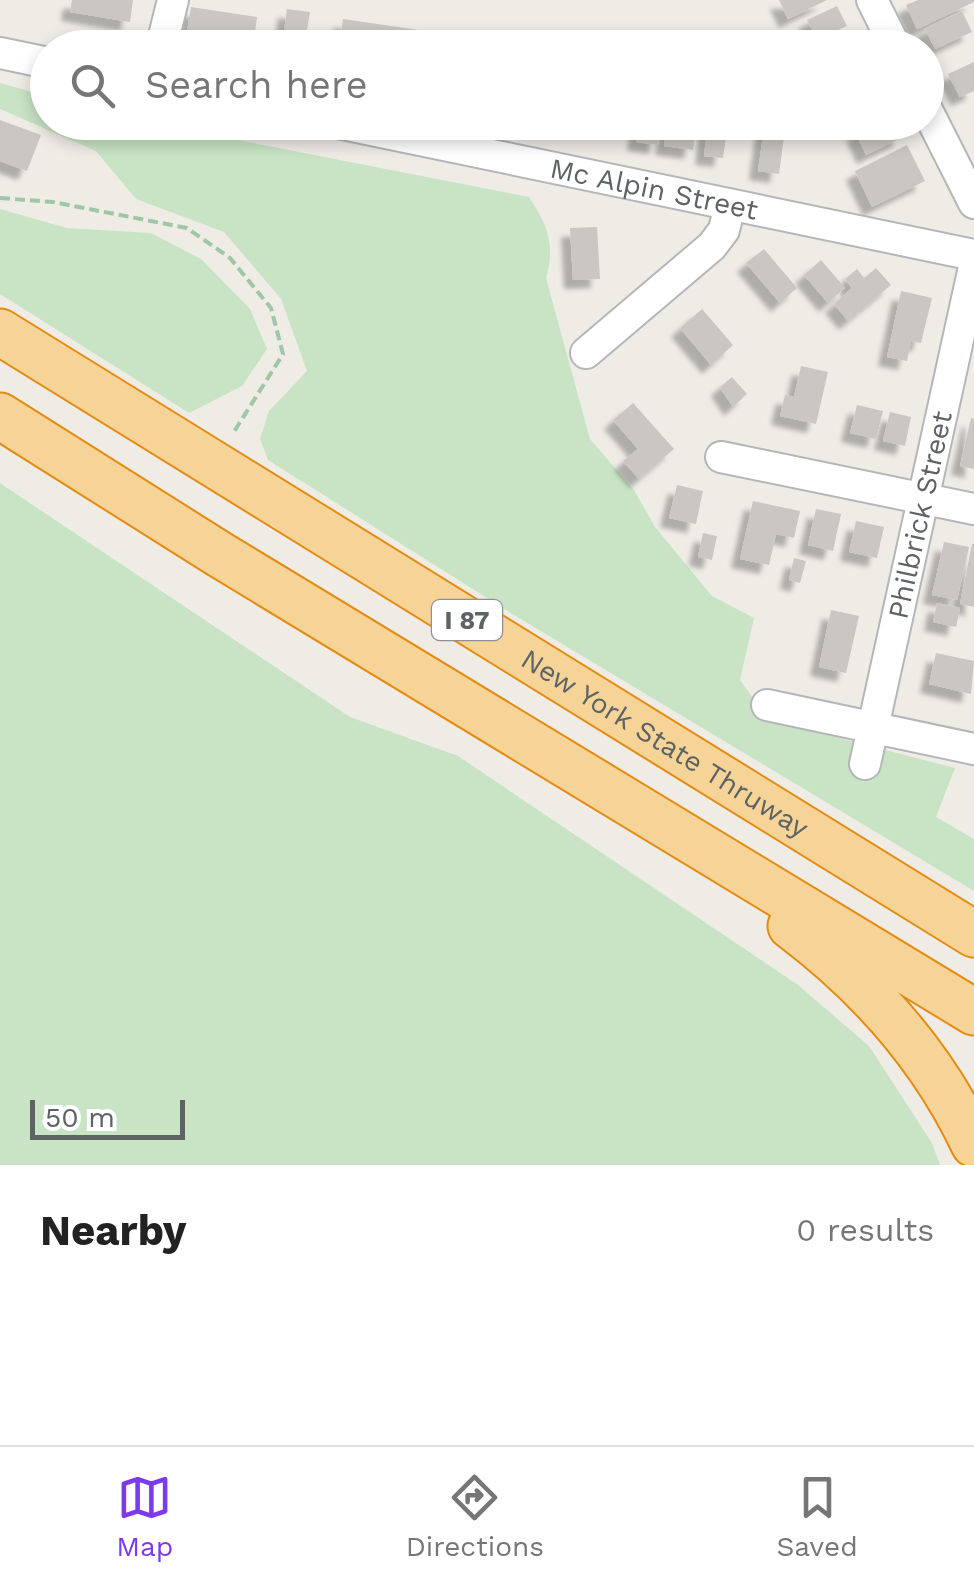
<!DOCTYPE html>
<style>
:root{--surface:#fff;--page:#f2f2f2;--text:#222;--muted:#767676;--line:#e0e0e0;--accent:#7c3aed}
body{margin:0;font-family:"Work Sans",sans-serif;background:var(--page);color:var(--text)}
.scale{position:absolute;left:30px;bottom:25px;width:155px;box-sizing:border-box;padding-left:10px;border:5px solid #5d6265;border-top:0;font-size:28px;line-height:35px;white-space:nowrap;color:#5d6265;-webkit-text-stroke:8px #fff;paint-order:stroke}
.list{margin:0;padding:0;list-style:none}
h2{display:flex;justify-content:space-between;align-items:center;height:130px;margin:0;padding:0 40px;font-size:42px}
h2 small{font-size:32px;font-weight:400;color:var(--muted)}
.icon{flex:none;width:55px;height:55px;fill:none;stroke:currentColor;stroke-width:2;stroke-linecap:round;stroke-linejoin:round}
.map{position:relative;flex:none;width:974px;height:1165px;overflow:hidden}
.search{position:absolute;background:var(--surface);box-shadow:0 5px 15px #0003;left:30px;right:30px;top:30px;height:110px;display:flex;align-items:center;gap:25px;box-sizing:border-box;padding:0 35px;border-radius:55px;color:var(--muted);font-size:38px}
.sheet{height:280px;background:var(--surface)}
nav{display:flex;justify-content:space-around;align-items:center;box-sizing:border-box;height:140px;border-top:2px solid var(--line);background:var(--surface);font-size:28px;color:var(--muted)}
nav a{display:grid;justify-items:center;gap:5px}
nav .on{color:var(--accent)}
.map>svg:first-child{display:block}
.green{fill:#c8e4c4}
.building{fill:#cac7c2;filter:url(#shadow)}
.lines{fill:none;stroke-linecap:round;stroke-linejoin:round}
.minor-casing{stroke:#b3b6ba;stroke-width:34}
.highway-casing{stroke:#e48b10;stroke-width:49}
.path{stroke:#9fc7a6;stroke-width:4;stroke-dasharray:10 5;stroke-linecap:butt}
.minor{stroke:#fff;stroke-width:30}
.highway{stroke:#f6d396;stroke-width:45}
.labels{text-anchor:middle;stroke-width:8;stroke-linejoin:round;paint-order:stroke}
.shield{fill:#fff;stroke:#8e9193;stroke-width:2.5}
.shield-label{font-size:25px;font-weight:bold;fill:#5d6265}
.street-label{font-size:28px;fill:#5d6265;stroke:#fff}
</style>
<div class="map">
<svg width="974" height="1165" viewBox="0 0 974 1165">
<defs>
<filter id="shadow"><feDropShadow dx="-9" dy="9" stdDeviation="2.5" flood-color="#0004"/></filter>
</defs>
<rect width="100%" height="100%" fill="#efece6"/>
<g class="green">
<path d="M 0,83 L 47,96 L 48,122 L 151,123 L 529,197 C 547,223 556,246 546,278 L 590,439 L 634,490 L 655,527 L 712,596 L 754,618 L 740,680 L 769,720 L 955,768 L 936,817 L 974,839 L 974,891 L 514,615 L 268,460 L 260,439 L 269,411 L 307,371 L 281,299 L 224,232 L 136,199 L 96,151 L 0,109 Z"/>
<path d="M 0,209 L 67,228 L 151,233 L 201,259 L 250,309 L 267,349 L 242,386 L 189,413 L 0,294 Z"/>
<path d="M 0,483 L 350,717 L 458,756 L 798,985 L 869,1046 L 932,1143 L 940,1165 L 0,1165 Z"/>
</g>
<g class="building">
<path d="M 72,0 L 133,0 L 130,22 L 70,12 Z"/>
<path d="M 779,0 L 827,0 L 788,19 Z"/>
<path d="M 918,0 L 974,0 L 974,2 L 917,29 L 906,5 Z"/>
<path d="M 837,6 L 847,26 L 817,40 L 807,20 Z"/>
<path d="M 191,7 L 257,17 L 253,48 L 186,38 Z"/>
<path d="M 287,9 L 310,12 L 304,48 L 282,48 Z"/>
<path d="M 962,11 L 972,32 L 935,49 L 925,29 Z"/>
<path d="M 343,19 L 446,34 L 444,48 L 339,48 Z"/>
<path d="M 849,30 L 858,48 L 812,48 Z"/>
<path d="M 974,62 L 974,91 L 960,97 L 948,74 Z"/>
<path d="M 0,120 L 41,135 L 27,171 L 0,161 Z"/>
<path d="M 639,122 L 661,122 L 658,145 L 636,142 Z"/>
<path d="M 668,122 L 697,122 L 693,150 L 664,146 Z"/>
<path d="M 708,122 L 728,122 L 723,158 L 704,156 Z"/>
<path d="M 765,122 L 786,122 L 779,174 L 758,171 Z"/>
<path d="M 873,122 L 896,122 L 903,137 L 866,155 L 855,131 Z"/>
<path d="M 907,145 L 925,181 L 872,207 L 855,171 Z"/>
<path d="M 597,227 L 600,279 L 573,280 L 570,228 Z"/>
<path d="M 764,249 L 797,288 L 780,303 L 746,263 Z"/>
<path d="M 821,260 L 845,288 L 828,303 L 804,275 Z"/>
<path d="M 876,268 L 891,285 L 848,321 L 834,304 L 852,288 L 845,279 L 857,269 L 864,278 Z"/>
<path d="M 901,291 L 932,298 L 921,343 L 911,341 L 907,361 L 887,357 Z"/>
<path d="M 702,309 L 733,345 L 711,365 L 680,328 Z"/>
<path d="M 801,366 L 828,372 L 816,424 L 780,416 L 785,395 L 794,397 Z"/>
<path d="M 732,377 L 747,394 L 733,407 L 720,387 Z"/>
<path d="M 633,403 L 674,449 L 639,479 L 623,461 L 638,449 L 613,420 Z"/>
<path d="M 857,405 L 883,411 L 876,439 L 850,433 Z"/>
<path d="M 890,412 L 911,417 L 905,446 L 883,441 Z"/>
<path d="M 971,418 L 974,419 L 974,469 L 960,466 Z"/>
<path d="M 677,485 L 703,491 L 696,524 L 669,518 Z"/>
<path d="M 753,501 L 800,511 L 794,538 L 776,534 L 769,565 L 740,559 Z"/>
<path d="M 816,509 L 841,514 L 833,551 L 808,545 Z"/>
<path d="M 856,521 L 884,527 L 877,558 L 849,552 Z"/>
<path d="M 703,533 L 717,536 L 712,560 L 698,557 Z"/>
<path d="M 944,542 L 969,547 L 957,600 L 932,595 Z"/>
<path d="M 972,544 L 974,544 L 974,607 L 960,604 Z"/>
<path d="M 794,558 L 806,561 L 800,583 L 789,580 Z"/>
<path d="M 937,603 L 960,608 L 956,627 L 933,622 Z"/>
<path d="M 831,610 L 859,616 L 846,673 L 819,667 Z"/>
<path d="M 936,653 L 974,661 L 971,694 L 929,684 Z"/>
</g>
<g class="lines">
<g class="minor-casing">
<g id="minor">
<path d="M 872,0 L 896,48"/>
<path d="M 161,48 L 173,0"/>
<path d="M 0,53 L 48,63"/>
<path d="M 926,108 L 974,203"/>
<path id="s1" d="M 333,122 L 974,255"/>
<path d="M 586,353 L 712,246 L 724,230 L 730,205"/>
<path d="M 721,457 L 974,509"/>
<path d="M 767,705 L 974,749"/>
<path id="s2" d="M 865,764 L 974,267"/>
</g>
</g>
<g class="highway-casing">
<g id="highway">
<path id="s3" d="M 0,332 L 974,934"/>
<path d="M 0,416 L 219,554 L 974,1012"/>
<path d="M 791,926 C 868,984 933,1057 974,1144"/>
</g>
</g>
<path class="path" d="M 0,198 L 53,202 L 187,228 L 230,258 L 271,308 L 283,354 L 232,435"/>
<use href="#minor" class="minor"/>
<use href="#highway" class="highway"/>
</g>
<g class="labels">
<rect class="shield" x="432" y="600" width="70" height="40" rx="8"/>
<g class="shield-label">
<text x="467" y="629">I 87</text>
</g>
<g class="street-label">
<text dy="10" stroke="none"><textPath href="#s1" startOffset="328">Mc Alpin Street</textPath></text>
<text dy="10" stroke="none"><textPath href="#s2" startOffset="255">Philbrick Street</textPath></text>
<text dy="10" stroke="none"><textPath href="#s3" startOffset="782">New York State Thruway</textPath></text>
</g>
</g>
</svg>
<div class="scale">50 m</div>
<div class="search"><svg class="icon" aria-label="search" viewBox="0 0 24 24"><circle cx="10" cy="10" r="6"/><path d="M15 15l6 6"/></svg>Search here</div>
</div>
<section class="sheet">
<h2>Nearby<small>0 results</small></h2>
<ul class="list">
</ul>
</section>
<nav>
<a class="on"><svg class="icon" aria-label="map" viewBox="0 0 24 24"><path d="M3 6l6-2 6 2 6-2v14l-6 2-6-2-6 2zM9 4v14M15 6v14"/></svg>Map</a>
<a><svg class="icon" aria-label="directions" viewBox="0 0 24 24"><path d="M12 3l9 9-9 9-9-9zM9 14v-3h6M13 9l2 2-2 2"/></svg>Directions</a>
<a><svg class="icon" aria-label="saved" viewBox="0 0 24 24"><path d="M7 4h10v16l-5-4-5 4z"/></svg>Saved</a>
</nav>
